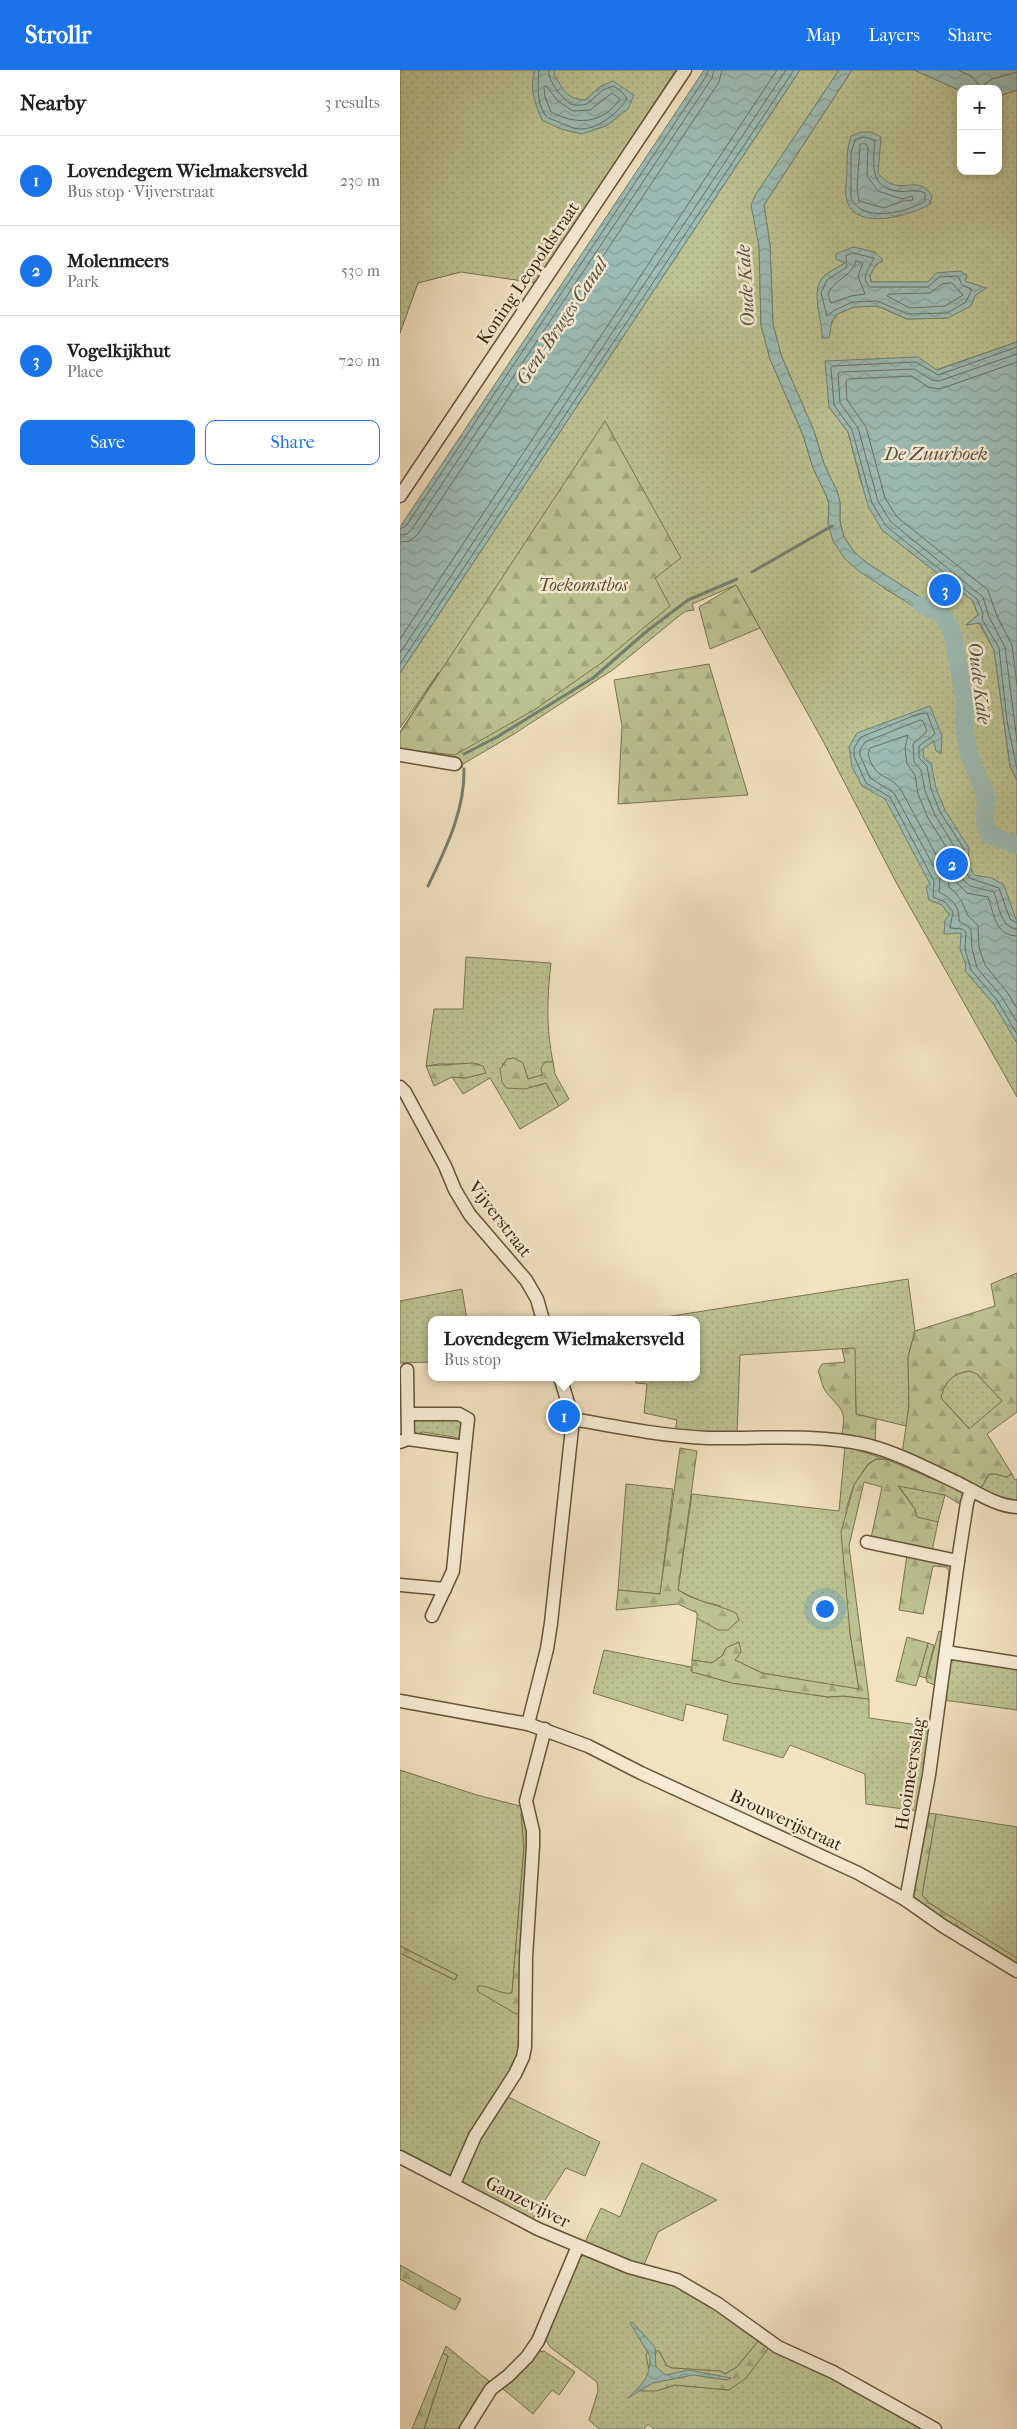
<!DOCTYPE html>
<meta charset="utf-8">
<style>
:root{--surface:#fff;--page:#f6f6f6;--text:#202124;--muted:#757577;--line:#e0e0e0;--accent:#1a73e8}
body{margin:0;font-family:"IM FELL French Canon",serif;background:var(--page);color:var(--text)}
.controls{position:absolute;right:15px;top:15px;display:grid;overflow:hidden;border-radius:10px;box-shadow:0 2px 8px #0003}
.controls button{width:45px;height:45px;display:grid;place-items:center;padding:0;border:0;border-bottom:1px solid var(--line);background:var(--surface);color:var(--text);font:25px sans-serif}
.you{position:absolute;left:424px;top:1538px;width:18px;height:18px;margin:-12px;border:4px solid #fff;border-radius:50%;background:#1a73e8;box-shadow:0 0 0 8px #1a73e833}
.badge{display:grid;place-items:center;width:32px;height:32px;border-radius:50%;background:var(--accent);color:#fff;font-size:16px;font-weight:700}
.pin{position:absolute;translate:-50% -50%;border:2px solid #fff;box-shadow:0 1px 5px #0006}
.popup{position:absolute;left:28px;top:1246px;width:272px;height:65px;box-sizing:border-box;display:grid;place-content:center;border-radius:10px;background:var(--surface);filter:drop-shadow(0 1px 4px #0005);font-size:16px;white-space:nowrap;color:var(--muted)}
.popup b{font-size:19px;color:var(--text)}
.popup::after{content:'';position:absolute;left:50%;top:100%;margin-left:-10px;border:10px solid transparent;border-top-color:var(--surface)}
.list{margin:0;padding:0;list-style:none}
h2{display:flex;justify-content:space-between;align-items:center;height:65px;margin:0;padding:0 20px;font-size:21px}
h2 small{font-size:16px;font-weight:400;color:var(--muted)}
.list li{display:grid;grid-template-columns:32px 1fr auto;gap:15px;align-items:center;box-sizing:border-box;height:90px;padding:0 20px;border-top:1px solid var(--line)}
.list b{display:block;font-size:19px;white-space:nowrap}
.list p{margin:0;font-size:16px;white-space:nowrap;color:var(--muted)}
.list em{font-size:16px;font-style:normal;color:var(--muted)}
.actions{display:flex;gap:10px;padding:15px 20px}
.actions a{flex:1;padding:11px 0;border:1px solid var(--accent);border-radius:10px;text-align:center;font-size:18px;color:var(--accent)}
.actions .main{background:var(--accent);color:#fff}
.map{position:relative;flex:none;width:617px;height:2359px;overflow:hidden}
header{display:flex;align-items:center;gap:30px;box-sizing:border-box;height:70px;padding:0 25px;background:var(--accent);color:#fff}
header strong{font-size:24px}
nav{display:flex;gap:28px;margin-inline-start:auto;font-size:18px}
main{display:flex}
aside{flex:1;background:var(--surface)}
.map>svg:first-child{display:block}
.grass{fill:url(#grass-dots);stroke:#7a734f;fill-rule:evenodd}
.forest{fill:url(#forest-firs);stroke:#7a734f;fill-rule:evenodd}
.water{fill:url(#water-waves);stroke:#747f72}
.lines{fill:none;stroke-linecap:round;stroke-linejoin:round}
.shore{stroke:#6a7062;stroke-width:1}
.stream{stroke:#747f72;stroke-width:3}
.river{stroke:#9cbdb6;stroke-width:18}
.minor-casing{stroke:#67533a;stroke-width:15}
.minor{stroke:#f7ecd6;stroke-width:12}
.labels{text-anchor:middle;stroke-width:5;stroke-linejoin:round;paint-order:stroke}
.street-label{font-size:18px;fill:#39230d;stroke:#f7ecd6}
.park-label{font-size:18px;font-style:italic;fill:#5a4b2e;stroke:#f7ecd6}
.water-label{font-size:19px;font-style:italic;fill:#575140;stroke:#f7ecd6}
</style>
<header>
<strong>Strollr</strong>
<nav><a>Map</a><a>Layers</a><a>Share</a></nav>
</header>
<main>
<aside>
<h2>Nearby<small>3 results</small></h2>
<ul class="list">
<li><span class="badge">1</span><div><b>Lovendegem Wielmakersveld</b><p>Bus stop · Vijverstraat</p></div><em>230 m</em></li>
<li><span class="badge">2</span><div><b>Molenmeers</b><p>Park</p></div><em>530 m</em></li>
<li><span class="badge">3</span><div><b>Vogelkijkhut</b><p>Place</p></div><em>720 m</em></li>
</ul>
<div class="actions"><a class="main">Save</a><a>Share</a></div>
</aside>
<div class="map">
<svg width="617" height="2359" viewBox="0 0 617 2359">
<defs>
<pattern id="grass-dots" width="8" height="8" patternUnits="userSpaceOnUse" patternTransform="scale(1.25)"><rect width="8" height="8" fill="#bcc391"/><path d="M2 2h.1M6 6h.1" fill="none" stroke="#a2a77c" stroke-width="1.8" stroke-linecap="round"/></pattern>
<pattern id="forest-firs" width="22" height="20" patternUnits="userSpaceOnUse" patternTransform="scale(1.25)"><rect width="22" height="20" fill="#bcc391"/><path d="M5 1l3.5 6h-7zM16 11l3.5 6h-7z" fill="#a2a77c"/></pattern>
<pattern id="water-waves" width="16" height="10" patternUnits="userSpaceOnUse" patternTransform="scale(1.25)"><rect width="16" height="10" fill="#9cbdb6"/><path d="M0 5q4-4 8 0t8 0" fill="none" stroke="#87a29b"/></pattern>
</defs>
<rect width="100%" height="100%" fill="#f2e2c0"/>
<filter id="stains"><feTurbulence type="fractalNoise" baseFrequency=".004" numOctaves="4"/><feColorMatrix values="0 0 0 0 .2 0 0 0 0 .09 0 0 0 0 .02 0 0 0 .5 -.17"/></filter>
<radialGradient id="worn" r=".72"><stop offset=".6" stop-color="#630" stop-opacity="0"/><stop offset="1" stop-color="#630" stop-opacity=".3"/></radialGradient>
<g class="grass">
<path d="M 0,0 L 276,0 L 136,213 L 61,202 L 18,213 L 0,263 Z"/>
<path d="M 400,0 L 439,0 L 354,128 L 359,176 L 361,255 L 370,289 L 403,365 L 413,398 L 426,425 L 429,434 L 428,454 L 485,519 L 503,529 L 542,544 L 529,533 L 467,493 L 454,482 L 444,467 L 440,452 L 440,432 L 437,421 L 424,394 L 414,361 L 381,285 L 373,254 L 370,175 L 364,135 L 452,0 L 514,0 L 561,21 L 561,101 L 598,101 L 598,26 L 617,20 L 617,272 L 429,337 L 448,362 L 461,412 L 482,460 L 573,531 L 578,545 L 567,554 L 579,553 L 594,580 L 610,696 L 617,710 L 617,1027 L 497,814 L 423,671 L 336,515 L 292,534 L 294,540 L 286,541 L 279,546 L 214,599 L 114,664 L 63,694 L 62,698 L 0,683 L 0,662 L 39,602 L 0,658 L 0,603 ZM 483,190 L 476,195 L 470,205 L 471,212 L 529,212 L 548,248 L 507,249 L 477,236 L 454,237 L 437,244 L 423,268 L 420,240 L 423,207 L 445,193 Z"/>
<path d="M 66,887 L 151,893 C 147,926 146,959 153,992 L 145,992 L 142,1005 L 128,1009 L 124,998 L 102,994 L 138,1016 L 146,1013 L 159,1036 L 120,1059 L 90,1008 L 63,1024 L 52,1007 L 65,1008 L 86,1003 L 79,994 L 39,994 L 26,996 L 34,939 L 63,939 Z"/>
<path d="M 508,1209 L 515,1261 L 508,1287 L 509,1336 L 506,1356 L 456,1344 L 454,1278 L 340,1285 L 337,1364 L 275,1362 L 277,1350 L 244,1343 L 247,1314 L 236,1313 L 236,1307 L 296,1307 L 296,1250 L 246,1250 Z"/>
<path d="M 62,1219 L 67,1250 L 31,1250 L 31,1292 L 0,1293 L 0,1231 Z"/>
<path d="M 570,1301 L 577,1304 L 603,1331 L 570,1359 L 541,1328 C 544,1311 553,1303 570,1301 Z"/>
<path d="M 59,1347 L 64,1351 L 62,1367 L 58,1370 L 54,1367 L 23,1362 L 15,1365 L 12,1362 L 15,1348 Z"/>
<path d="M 445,1376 L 488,1390 L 476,1389 L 468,1394 L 454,1415 L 446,1439 L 450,1563 L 459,1620 L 362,1603 L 335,1590 L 326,1578 L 323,1585 L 312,1593 L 292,1590 L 297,1548 L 300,1549 L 321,1536 L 300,1531 L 278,1520 L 292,1424 L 439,1441 Z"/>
<path d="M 589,1404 L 596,1404 L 606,1407 L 612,1404 L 615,1410 L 617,1409 L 617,1433 L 580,1420 Z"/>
<path d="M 226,1414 L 273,1419 L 260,1524 L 218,1520 Z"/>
<path d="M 498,1415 L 545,1425 L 538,1452 L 517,1448 L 515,1439 Z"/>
<path d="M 528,1573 L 534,1575 L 526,1608 L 519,1606 Z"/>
<path d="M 204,1580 L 291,1597 L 291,1601 L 332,1613 L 428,1627 L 443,1626 L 469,1629 L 469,1648 L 533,1657 L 519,1741 L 466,1734 L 465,1704 L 390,1675 L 383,1688 L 323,1670 L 328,1645 L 286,1634 L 283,1651 L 193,1623 Z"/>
<path d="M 556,1588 L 617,1596 L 617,1640 L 543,1630 C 544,1618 543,1594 556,1588 Z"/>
<path d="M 0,1700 L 77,1725 L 124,1737 L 125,1743 L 121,1744 L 124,1777 L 112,1923 L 105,1924 L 83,1916 L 121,1942 L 119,1985 L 52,2107 L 0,2082 L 0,1883 L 55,1910 L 57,1905 L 0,1876 Z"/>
<path d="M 536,1744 L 617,1757 L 617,1889 L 529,1833 L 522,1825 Z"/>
<path d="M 106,2026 L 200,2072 L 185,2106 L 166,2098 L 130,2153 L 62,2111 L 71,2084 Z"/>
<path d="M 242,2093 L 317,2130 L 258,2162 L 243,2197 L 183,2176 L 201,2138 L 220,2147 Z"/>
<path d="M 185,2185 L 286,2219 L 360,2269 L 337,2297 L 325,2304 L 320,2301 L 272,2298 L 267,2296 L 259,2281 L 252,2303 L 256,2321 L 275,2315 L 329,2320 L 346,2307 L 370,2276 L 427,2304 L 526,2359 L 254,2359 L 248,2354 L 244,2359 L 199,2359 L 189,2350 L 198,2321 L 197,2312 L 150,2277 L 146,2270 L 178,2188 Z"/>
<path d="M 46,2276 L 89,2311 L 75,2331 L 61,2359 L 24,2359 L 48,2286 L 43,2283 Z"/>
<path d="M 144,2281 L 175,2302 L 159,2325 L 152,2320 L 133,2344 L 102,2318 L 134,2285 L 138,2282 Z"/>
</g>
<g class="forest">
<path d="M 205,351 L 281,488 L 255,508 L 270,536 L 200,594 L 134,640 L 55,685 L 0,679 L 0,663 Z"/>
<path d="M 336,515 L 360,558 L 310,579 L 299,537 Z"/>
<path d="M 309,594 L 348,725 L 218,734 L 222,656 L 214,610 Z"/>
<path d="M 114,988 L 123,993 L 128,1009 L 142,1005 L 141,998 L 145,992 L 153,992 L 155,1004 L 169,1029 L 159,1036 L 146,1013 L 125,1019 L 106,1018 L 102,1012 L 100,999 L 107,989 Z"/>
<path d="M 73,993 L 83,996 L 86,1003 L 65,1008 L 52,1007 L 34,1016 L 26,996 Z"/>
<path d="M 617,1203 L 617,1342 L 587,1364 L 612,1404 L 606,1407 L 596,1404 L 589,1404 L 580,1420 L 502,1384 L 509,1336 L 508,1287 L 515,1261 L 595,1236 L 591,1214 ZM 570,1301 L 577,1304 L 602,1331 L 569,1359 L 541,1328 C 544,1312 553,1303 570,1301 Z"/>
<path d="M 455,1278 L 456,1344 L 476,1349 L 475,1374 L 442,1364 C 446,1338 442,1342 427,1323 C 422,1318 421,1308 418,1301 L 422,1294 L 445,1292 L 442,1279 Z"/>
<path d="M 280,1378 L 297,1381 L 278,1520 C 296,1532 317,1534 336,1543 L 339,1550 L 328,1560 L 318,1560 L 297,1548 L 297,1543 L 278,1534 L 216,1540 L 218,1520 L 260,1524 Z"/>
<path d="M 476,1389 L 488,1390 L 566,1423 L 563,1436 L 545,1425 L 498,1416 L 515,1439 L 517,1447 L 538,1452 L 532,1481 L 471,1468 L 482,1417 L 464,1412 L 449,1476 L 469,1629 L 443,1626 L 428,1627 L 332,1613 L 292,1602 L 292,1590 L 312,1593 L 323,1585 L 326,1578 L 339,1572 L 341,1582 L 335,1590 L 362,1603 L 459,1619 L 450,1563 L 441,1462 L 454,1415 L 468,1395 Z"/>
<path d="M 507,1485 L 550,1494 L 554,1497 L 535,1615 L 527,1612 L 526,1608 L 539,1561 L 542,1562 L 549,1501 L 546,1497 L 533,1496 L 523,1544 L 499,1540 Z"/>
<path d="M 507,1567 L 528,1573 L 516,1616 L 496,1611 Z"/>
<path d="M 121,1743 L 125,1743 L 128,1754 L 121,1942 L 116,1944 L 77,1921 L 78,1916 C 90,1915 99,1925 112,1923 L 124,1777 Z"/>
<path d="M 526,1743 L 536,1744 L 522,1825 L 529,1833 L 617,1888 L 617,1896 L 511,1828 Z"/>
<path d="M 0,1876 L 57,1905 L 55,1910 L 0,1883 Z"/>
<path d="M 0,2195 L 61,2229 L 55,2240 L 0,2209 Z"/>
<path d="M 360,2269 L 370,2276 L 346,2308 L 329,2320 L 275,2315 L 256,2321 L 241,2321 L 244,2314 L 256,2312 L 248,2296 L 246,2284 L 252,2280 L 259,2281 L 267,2296 L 272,2298 L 320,2301 L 325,2304 L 337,2297 Z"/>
<path d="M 43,2283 L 48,2286 L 24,2359 L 12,2359 Z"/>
</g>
<g class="water">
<path d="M 135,0 L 155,0 L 154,4 C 163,19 166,29 185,30 L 201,16 L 213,11 L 234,25 L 228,39 L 206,56 L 182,64 L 161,59 L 142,50 C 135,34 129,18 135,0 Z"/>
<path d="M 304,0 L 400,0 L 0,603 L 0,457 Z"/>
<path d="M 439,0 L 452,0 L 364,135 L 370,175 L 373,254 L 381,285 L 414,361 L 424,394 L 437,421 L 440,432 L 440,452 L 444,467 L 454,482 L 467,493 L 529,533 L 543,545 L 522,542 L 460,502 L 445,489 L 433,471 L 428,454 L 429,434 L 426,425 L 413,398 L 403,365 L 370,289 L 361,255 L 359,176 L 351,135 L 356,124 Z"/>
<path d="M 514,0 L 617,0 L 617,20 L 598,26 L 598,19 L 561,19 L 561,21 Z"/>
<path d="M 462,62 L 471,62 L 481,67 L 478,103 C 499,130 517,101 532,126 L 530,134 C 512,145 456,162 447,131 C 444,122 447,110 447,100 C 447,88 447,78 451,66 Z"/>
<path d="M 453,177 L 475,182 L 483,190 L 476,195 L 470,205 L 471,212 L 528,212 L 536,203 L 560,201 L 567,205 L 565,211 L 586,218 L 575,226 L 571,236 L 548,248 L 507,249 L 478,236 L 454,237 L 437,244 L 432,251 L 429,268 L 422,268 C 423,249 409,221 424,206 C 430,201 438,197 445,193 L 436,189 L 436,184 Z"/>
<path d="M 617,272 L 617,710 L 610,696 L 594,580 L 580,553 L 566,555 L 578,545 L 573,531 L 482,460 L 468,436 L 448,362 L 429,337 L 425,291 L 518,287 L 537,300 Z"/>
<path d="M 530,636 L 542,666 L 541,684 L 536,681 L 534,671 L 523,679 L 524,688 L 531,693 L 536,718 L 545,740 L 569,778 L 568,793 L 574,805 L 592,808 L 604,815 L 617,852 L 617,973 L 593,933 L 565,901 L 566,895 L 560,879 L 561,863 L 544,864 L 545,850 L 549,845 L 542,835 L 529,830 L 526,817 L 530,814 L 485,729 L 462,716 L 452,697 L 449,677 L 457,663 Z"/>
<path d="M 232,2252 L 255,2277 L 256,2297 L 266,2305 L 288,2300 L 331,2308 L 327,2310 L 293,2305 L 253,2313 L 228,2328 C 243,2313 250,2309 250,2286 L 230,2253 Z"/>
</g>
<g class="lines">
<g class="shore">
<path d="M 139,0 C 138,15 136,31 145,45 C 148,49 154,50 159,52 C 164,55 174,59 181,59 C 198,59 220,42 227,28 L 220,20 L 213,16 L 203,20 L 187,34 C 183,35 175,36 171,34 C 162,29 147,10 149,0"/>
<path d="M 558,0 L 571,6 L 581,17 L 592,9 L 617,2"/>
<path d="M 146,16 L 158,31 L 173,41 L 190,40 L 212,23 L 220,29 C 202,55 176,55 151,42 L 145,27 L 144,18 Z"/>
<path d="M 463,67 L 475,70 C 473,92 469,118 497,121 C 508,123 514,118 525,123 L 525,131 C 508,142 462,154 451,128 L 451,83 L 455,70 Z"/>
<path d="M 464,73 L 468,76 L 467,106 L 478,121 L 502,129 L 512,126 L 513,130 L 503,131 L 484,138 L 459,131 L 457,118 L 460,75 Z"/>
<path d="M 453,183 L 474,188 C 470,198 459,207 470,217 L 528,217 L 539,207 L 558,206 L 562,215 L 571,219 L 571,221 L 566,232 L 547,243 L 508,244 L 477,231 L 452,232 L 435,240 L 427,246 L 421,223 L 427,210 L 447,197 L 446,186 Z"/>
<path d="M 456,191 L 463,193 L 458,206 L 465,224 L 451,226 L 431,233 L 428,224 C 434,209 452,207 456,191 Z"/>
<path d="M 552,213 L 563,225 L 545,236 L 510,238 L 487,226 L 489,224 L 530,223 L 542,214 Z"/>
<path d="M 617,277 L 538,305 L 516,292 L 433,296 L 431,298 L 434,335 L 452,360 L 472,433 L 486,456 L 577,529 L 583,543 L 582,549 L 599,578 L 607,651 L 617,699"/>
<path d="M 617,284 L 539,311 L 532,310 L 514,299 L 440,302 L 438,304 L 440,333 L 458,358 L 478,431 L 491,452 L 583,527 L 589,547 L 605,577 L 617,671"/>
<path d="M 617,292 L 540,319 L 528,317 L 512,306 L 448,309 L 446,311 L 447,330 L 466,357 L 485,428 L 497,447 L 588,520 L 597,546 L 612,575 L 617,615"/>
<path d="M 0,459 L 6,456 L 307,5 L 308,0"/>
<path d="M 0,465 L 7,464 L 12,459 L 312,8 L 314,0"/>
<path d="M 0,472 L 10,471 L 18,464 L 319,12 L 322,0"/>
<path d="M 0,569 L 377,0"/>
<path d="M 0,583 L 386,0"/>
<path d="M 0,594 L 394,0"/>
<path d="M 617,853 L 610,849 L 599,818 L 569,808 L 563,794 L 564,779 L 540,742 L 531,719 L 527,696 L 519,688 L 519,676 L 535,664 L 527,643 L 518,644 L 461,667 L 454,678 L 454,686 L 466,713 L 490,727 L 534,811 L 533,827 L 545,832 L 553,842 L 550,858 L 562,859 L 566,862 L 565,879 L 571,900 L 597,930 L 617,964"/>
<path d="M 617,859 C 600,858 599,835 594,822 L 570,816 L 563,810 L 557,796 L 557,781 L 535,745 L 525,721 L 521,700 L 514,692 L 513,674 L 527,661 L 523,651 L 520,650 L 465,672 L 460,680 L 460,685 L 470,708 L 494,723 L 540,808 L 539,822 C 552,829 560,836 559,851 L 571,859 L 572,878 L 577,898 L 601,926 L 617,952"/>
<path d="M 617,866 C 595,866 594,843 588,827 L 567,823 L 557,813 L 550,797 L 550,783 L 528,748 L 518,724 L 515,705 L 507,694 L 505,678 L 508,665 L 470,678 L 468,684 C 476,712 488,702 501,720 L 547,805 L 549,817 C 559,825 563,833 567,844 C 569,848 575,851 578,856 L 579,877 L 585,895 L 607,922 L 617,938"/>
</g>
<g class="stream">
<path d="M 352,502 L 432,456"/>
<path d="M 64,684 L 97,667 L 193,608 L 247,561 L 288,530 L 337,509"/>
<path d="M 28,816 C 45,780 65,741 64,699"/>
</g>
<path class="river" d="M 522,535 L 543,545 L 552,562 L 565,630 L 564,657 L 569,684 L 586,726 L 585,751 L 589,765 L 617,775"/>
<g class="minor-casing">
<g id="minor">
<path d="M 0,426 L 285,0"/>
<path d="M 0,685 L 55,694"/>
<path d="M 0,1017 L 5,1022 L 45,1096 L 55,1120 L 70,1145 L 126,1210 L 137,1229 L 143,1250"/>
<path d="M 7,1300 L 8,1369"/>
<path d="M 9,1344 L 59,1344 L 68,1349 L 65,1377"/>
<path d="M 173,1349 C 217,1357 262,1366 308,1368 C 361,1369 414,1363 467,1375 C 498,1383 528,1399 558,1413 C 576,1422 596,1436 617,1437"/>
<path d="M 0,1372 L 8,1369 L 65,1377 L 53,1501 L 32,1546"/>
<path d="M 467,1472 L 558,1491"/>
<path d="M 0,1515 L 45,1519"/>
<path d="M 546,1582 L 617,1593"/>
<path d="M 0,1631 L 128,1654 L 188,1676 L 241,1703 L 458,1803 L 506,1830 L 543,1856 L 617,1901"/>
<path d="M 128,1654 L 147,1579 L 151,1553 L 173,1349 L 160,1307"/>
<path d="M 506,1830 L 529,1705 L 558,1491 L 567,1433 L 571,1420"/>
<path d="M 0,2087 L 138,2159 L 229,2197 L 277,2210 L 318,2234 L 378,2277 L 433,2302 L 535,2359"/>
<path d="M 54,2114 L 75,2066 L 115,2004 L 123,1987 L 125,1977 L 126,1887 L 133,1776 L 133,1761 L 126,1731 L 145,1659"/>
<path d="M 66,2359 L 91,2319 L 108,2306 L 127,2287 L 138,2271 L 178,2176"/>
</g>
</g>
<use href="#minor" class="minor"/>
</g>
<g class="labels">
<g class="street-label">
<text transform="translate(128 203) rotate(-56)" y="6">Koning Leopoldstraat</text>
<text transform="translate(100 1149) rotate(52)" y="6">Vijverstraat</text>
<text transform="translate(510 1704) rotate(-81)" y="6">Hooimeersslag</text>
<text transform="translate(386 1750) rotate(25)" y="6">Brouwerijstraat</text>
<text transform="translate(128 2132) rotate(27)" y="6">Ganzevijver</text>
</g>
<g class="park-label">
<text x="183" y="521">Toekomstbos</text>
</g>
<g class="water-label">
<text transform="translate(345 216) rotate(-94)" y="7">Oude Kale</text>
<text transform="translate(161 251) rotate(-56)" y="7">Gent-Bruges Canal</text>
<text x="536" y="390">De Zuurhoek</text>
<text transform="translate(580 613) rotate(83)" y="7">Oude Kale</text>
</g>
</g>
<rect width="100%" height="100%" filter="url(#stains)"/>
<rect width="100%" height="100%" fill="url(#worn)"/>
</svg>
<div class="controls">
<button>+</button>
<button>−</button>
</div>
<div class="you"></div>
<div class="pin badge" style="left:164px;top:1346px">1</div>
<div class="popup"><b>Lovendegem Wielmakersveld</b>Bus stop</div>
<div class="pin badge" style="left:552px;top:794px">2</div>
<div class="pin badge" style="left:545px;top:520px">3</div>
</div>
</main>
